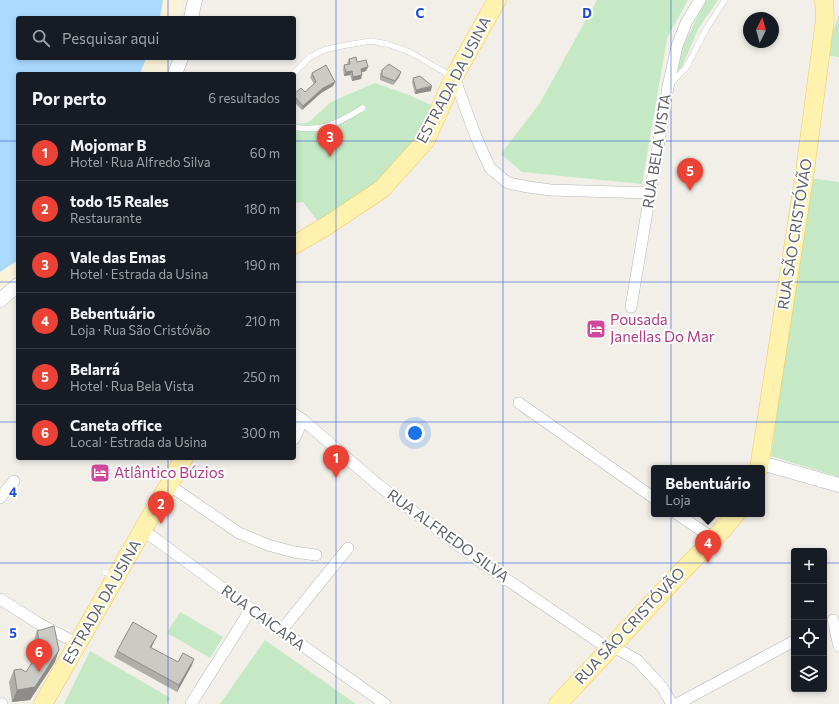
<!DOCTYPE html>
<html lang="pt">
<meta charset="utf-8">
<style>
:root{--surface:#171b24;--page:#20242c;--text:#f1f3f6;--muted:#9ea1a6;--line:#363941;--accent:#ea4335}
body{margin:0;font-family:Commissioner,sans-serif;background:var(--page);color:var(--text)}
.controls{position:absolute;right:12px;bottom:12px;display:grid;overflow:hidden;border-radius:4px;box-shadow:0 2px 6px #0003}
.controls button{width:36px;height:36px;display:grid;place-items:center;padding:0;border:0;border-bottom:1px solid var(--line);background:var(--surface);color:var(--text);font:20px sans-serif}
.compass{position:absolute;left:743px;top:12px;width:36px;height:36px;border-radius:50%;background:var(--surface);box-shadow:0 2px 6px #0003;rotate:6deg}
.you{position:absolute;left:415px;top:433px;width:14px;height:14px;margin:-10px;border:3px solid #fff;border-radius:50%;background:#1a73e8;box-shadow:0 0 0 6px #1a73e833}
.badge{display:grid;place-items:center;width:26px;height:26px;border-radius:50%;background:var(--accent);color:#fff;font-size:13px;font-weight:700}
.pin{position:absolute;translate:-50% -33px;filter:drop-shadow(0 1px 2px #0008)}
.pin::after{content:'';position:absolute;top:21px;width:14px;height:12px;background:inherit;clip-path:polygon(0 0,100% 0,50% 100%)}
.popup{position:absolute;left:651px;top:465px;width:114px;height:52px;box-sizing:border-box;display:grid;place-content:center;border-radius:4px;background:var(--surface);filter:drop-shadow(0 1px 3px #0005);font-size:13px;white-space:nowrap;color:var(--muted)}
.popup b{font-size:15px;color:var(--text)}
.popup::after{content:'';position:absolute;left:50%;top:100%;margin-left:-8px;border:8px solid transparent;border-top-color:var(--surface)}
.list{margin:0;padding:0;list-style:none}
h2{display:flex;justify-content:space-between;align-items:center;height:52px;margin:0;padding:0 16px;font-size:17px}
h2 small{font-size:13px;font-weight:400;color:var(--muted)}
.list li{display:grid;grid-template-columns:26px 1fr auto;gap:12px;align-items:center;box-sizing:border-box;height:56px;padding:0 16px;border-top:1px solid var(--line)}
.list b{display:block;font-size:15px;white-space:nowrap}
.list p{margin:0;font-size:13px;white-space:nowrap;color:var(--muted)}
.list em{font-size:13px;font-style:normal;color:var(--muted)}
.icon{flex:none;width:22px;height:22px;fill:none;stroke:currentColor;stroke-width:2;stroke-linecap:round;stroke-linejoin:round}
.map{position:relative;flex:none;width:839px;height:704px;overflow:hidden}
.search{position:absolute;background:var(--surface);box-shadow:0 2px 6px #0003;left:16px;top:16px;width:280px;height:44px;display:flex;align-items:center;gap:10px;box-sizing:border-box;padding:0 14px;border-radius:4px;color:var(--muted);font-size:15px}
.panel{position:absolute;background:var(--surface);box-shadow:0 2px 6px #0003;left:16px;top:72px;width:280px;height:388px;border-radius:4px}
.map>svg:first-child{display:block}
.green{fill:#c5e8c5}
.sand{fill:#fbf3d9}
.water{fill:#aadaff}
.lines{fill:none;stroke-linecap:round;stroke-linejoin:round}
.service-casing{stroke:#b5b8bc;stroke-width:6}
.minor-casing{stroke:#b5b8bc;stroke-width:12}
.tertiary-casing{stroke:#b5b8bc;stroke-width:15}
.primary-casing{stroke:#f2c960;stroke-width:19}
.service{stroke:#fff;stroke-width:5.5}
.minor{stroke:#fff;stroke-width:11}
.tertiary{stroke:#fff;stroke-width:14}
.primary{stroke:#fff2af;stroke-width:18}
.wall{fill:#afaea9}
.shaded-wall{fill:#8f8d8a}
.building{fill:#cccac5;stroke:#8f8d8a}
.grid{fill:none;stroke:#1d4ed8;stroke-width:1;stroke-opacity:0.55}
.labels{text-anchor:middle;stroke-width:4;stroke-linejoin:round;paint-order:stroke}
.street-label{font-size:15px;fill:#5f6368;stroke:#fff}
.hotel-label{font-size:15px;fill:#b23c85;stroke:#fff;text-anchor:start}
.grid-label{font-size:13px;text-anchor:middle;font-weight:bold;fill:#1d4ed8;stroke:#fff;stroke-width:4;stroke-linejoin:round;paint-order:stroke}
</style>
<div class="map">
<svg width="839" height="704" viewBox="0 0 839 704">
<rect width="100%" height="100%" fill="#f1efe8"/>
<g class="green">
<path d="M 597,0 L 688,0 L 667,38 L 642,184 L 522,172 L 501,154 L 540,103 Z"/>
<path d="M 707,0 L 718,0 L 698,29 L 682,67 L 674,75 L 682,48 L 704,4 Z"/>
<path d="M 839,15 L 839,57 L 824,55 Z"/>
<path d="M 375,83 L 409,95 L 433,106 L 418,136 L 375,185 L 318,221 L 303,202 L 294,203 L 294,125 L 309,122 L 331,102 Z"/>
<path d="M 809,178 L 839,182 L 839,477 L 771,456 Z"/>
<path d="M 180,612 L 223,637 L 210,658 L 167,633 Z"/>
<path d="M 265,640 L 356,704 L 220,704 Z"/>
<path d="M 90,651 L 170,698 L 166,704 L 64,704 Z"/>
</g>
<g class="sand">
<path d="M 163,0 L 183,0 L 179,18 L 160,18 Z"/>
<path d="M 146,58 L 169,58 L 166,74 L 140,74 Z"/>
<path d="M 18,260 L 18,279 L 0,292 L 0,272 Z"/>
</g>
<path class="water" d="M 0,0 L 163,0 L 160,18 L 18,18 L 18,58 L 146,58 L 140,74 L 18,74 L 18,260 L 0,272 Z"/>
<g class="lines">
<g class="service-casing">
<g id="service">
<path d="M 293,74 L 310,57 L 324,50 L 341,46 L 371,41 L 387,44 L 410,52 L 451,76"/>
<path d="M 671,83 L 686,68 L 706,29 L 725,0"/>
<path d="M 294,127 C 323,133 339,122 363,108"/>
<path d="M 104,572 L 115,575"/>
</g>
</g>
<g class="minor-casing">
<g id="minor">
<path d="M 454,77 L 476,137 L 490,168 L 508,183 L 528,187 L 551,190 L 650,193"/>
<path d="M 631,307 L 668,87 L 677,46 L 686,23 L 700,0"/>
<path d="M 519,403 L 654,498"/>
<path d="M 294,414 L 303,420 L 377,484 L 478,560 L 609,649"/>
<path d="M 294,439 L 303,420"/>
<path d="M 169,485 L 239,533 L 268,545 L 294,552 L 316,555"/>
<path d="M 0,498 L 14,481"/>
<path d="M 677,514 L 714,539"/>
<path d="M 143,530 L 251,609 L 385,704"/>
<path d="M 0,599 L 38,623 L 78,644"/>
<path d="M 833,620 L 839,646"/>
<path d="M 281,631 L 348,548"/>
<path d="M 612,646 L 637,660 L 662,687 L 672,704"/>
<path d="M 0,703 L 2,704"/>
<path d="M 191,704 L 251,609"/>
<path d="M 677,704 L 794,641"/>
</g>
</g>
<g class="tertiary-casing">
<g id="tertiary">
<path d="M 191,18 L 195,0"/>
<path d="M 175,74 L 181,58"/>
<path d="M 0,300 L 18,285"/>
<path d="M 761,463 L 839,485"/>
</g>
</g>
<g class="primary-casing">
<g id="primary">
<path d="M 294,245 L 328,225 L 382,189 L 426,140 L 454,77 L 497,0"/>
<path d="M 759,468 L 805,171 L 825,19 L 824,0"/>
<path d="M 43,704 L 184,458"/>
<path d="M 558,704 L 683,570 L 714,539 L 736,514"/>
</g>
</g>
<use href="#service" class="service"/>
<use href="#minor" class="minor"/>
<use href="#tertiary" class="tertiary"/>
<use href="#primary" class="primary"/>
</g>
<g class="wall">
<path d="M 349,59 L 357,62 L 368,67 L 366,71 L 362,72 L 361,79 L 352,81 L 350,75 L 344,76 L 343,69 L 344,65 L 348,64 L 347,63 Z"/>
<path d="M 382,70 L 401,72 L 399,77 L 393,85 L 380,80 L 380,74 Z"/>
<path d="M 312,73 L 335,82 L 333,86 L 321,93 L 302,110 L 294,102 L 294,94 L 305,92 L 314,84 L 310,77 Z"/>
<path d="M 413,78 L 431,91 L 415,94 L 412,82 Z"/>
<path d="M 37,631 L 55,662 L 30,700 L 12,702 L 9,682 L 14,670 L 26,672 L 36,657 L 33,643 Z"/>
<path d="M 154,642 L 151,648 L 178,662 L 192,665 L 177,692 L 114,657 L 117,651 Z"/>
</g>
<g class="shaded-wall">
<path d="M 368,67 L 366,71 L 359,73 L 361,69 Z"/>
<path d="M 352,71 L 350,75 L 344,76 L 346,72 Z"/>
<path d="M 401,72 L 399,77 L 393,85 L 395,81 Z"/>
<path d="M 362,75 L 361,79 L 352,81 L 353,77 Z"/>
<path d="M 335,82 L 333,86 L 321,93 L 302,110 L 303,106 L 323,88 Z"/>
<path d="M 432,86 L 431,91 L 415,94 L 416,90 Z"/>
<path d="M 157,636 L 148,654 L 150,647 Z"/>
<path d="M 59,650 L 55,662 L 30,700 L 12,702 L 17,690 Z"/>
<path d="M 194,659 L 192,665 L 177,692 L 179,685 Z"/>
</g>
<g class="building">
<path d="M 356,57 L 357,62 L 366,60 L 368,67 L 361,69 L 362,75 L 353,77 L 352,71 L 346,72 L 344,65 L 350,64 L 349,59 Z"/>
<path d="M 389,64 L 401,72 L 395,81 L 382,76 L 382,70 Z"/>
<path d="M 326,65 L 335,82 L 323,88 L 303,106 L 294,96 L 294,94 L 301,88 L 305,92 L 316,82 L 312,73 Z"/>
<path d="M 420,76 L 432,86 L 416,90 L 413,78 Z"/>
<path d="M 133,622 L 157,636 L 150,647 L 178,662 L 183,653 L 194,659 L 179,685 L 117,651 Z"/>
<path d="M 54,626 L 59,650 L 35,687 L 17,690 L 14,670 L 21,669 L 26,672 L 41,649 L 37,631 Z"/>
</g>
<path class="grid" d="M 168,0 L 168,18M 336,0 L 336,704M 503,0 L 503,704M 671,0 L 671,704M 168,58 L 168,74M 0,141 L 18,141M 294,141 L 839,141M 0,282 L 18,282M 294,282 L 839,282M 0,422 L 18,422M 294,422 L 839,422M 168,458 L 168,704M 0,563 L 794,563M 824,563 L 839,563"/>
<defs>
<g id="hotel-square" transform="scale(1)"><rect x="-9" y="-9" width="18" height="18" rx="4" fill="#d1479c" stroke="#fff"/><path d="M-6-4.5h1.5V1H6V5H4.5V3h-9V5H-6ZM-4 0a1.8 1.8 0 1 1 3.6 0ZM.5 0V-2.5h3Q6-2.5 6 0Z" fill="#fff"/></g>
</defs>
<g fill-rule="evenodd">
<use href="#hotel-square" x="596" y="329"/>
<use href="#hotel-square" x="100" y="473"/>
</g>
<g class="labels">
<g class="street-label">
<text transform="translate(454 80) rotate(-62)" y="5">ESTRADA DA USINA</text>
<text transform="translate(657 151) rotate(-81)" y="5">RUA BELA VISTA</text>
<text transform="translate(795 234) rotate(-81)" y="5">RUA SÃO CRISTÓVÃO</text>
<text transform="translate(448 536) rotate(36)" y="5">RUA ALFREDO SILVA</text>
<text transform="translate(102 602) rotate(-60)" y="5">ESTRADA DA USINA</text>
<text transform="translate(263 618) rotate(36)" y="5">RUA CAICARA</text>
<text transform="translate(630 626) rotate(-47)" y="5">RUA SÃO CRISTÓVÃO</text>
</g>
<g class="hotel-label">
<text x="610" y="325">Pousada<tspan x="610" dy="17">Janellas Do Mar</tspan></text>
<text x="114" y="478">Atlântico Búzios</text>
</g>
</g>
<g class="grid-label">
<text x="420" y="18">C</text>
<text x="587" y="18">D</text>
<text x="13" y="497">4</text>
<text x="13" y="638">5</text>
</g>
</svg>
<div class="controls">
<button>+</button>
<button>−</button>
<button><svg class="icon" aria-label="locate" viewBox="0 0 24 24"><circle cx="12" cy="12" r="6"/><path d="M12 2v4M12 18v4M2 12h4M18 12h4"/></svg></button>
<button><svg class="icon" aria-label="layers" viewBox="0 0 24 24"><path d="M12 4l9 5-9 5-9-5zM3 14l9 5 9-5"/></svg></button>
</div>
<svg class="compass" viewBox="-18 -18 36 36"><path d="M0-13l5 13h-10z" fill="#e53935"/><path d="M0 13l5-13h-10z" fill="#9ea1a6"/></svg>
<div class="you"></div>
<div class="pin badge" style="left:336px;top:478px">1</div>
<div class="pin badge" style="left:161px;top:524px">2</div>
<div class="pin badge" style="left:330px;top:157px">3</div>
<div class="pin badge" style="left:708px;top:563px">4</div>
<div class="popup"><b>Bebentuário</b>Loja</div>
<div class="pin badge" style="left:690px;top:191px">5</div>
<div class="pin badge" style="left:39px;top:672px">6</div>
<div class="search"><svg class="icon" aria-label="search" viewBox="0 0 24 24"><circle cx="10" cy="10" r="6"/><path d="M15 15l6 6"/></svg>Pesquisar aqui</div>
<section class="panel">
<h2>Por perto<small>6 resultados</small></h2>
<ul class="list">
<li><span class="badge">1</span><div><b>Mojomar B</b><p>Hotel · Rua Alfredo Silva</p></div><em>60 m</em></li>
<li><span class="badge">2</span><div><b>todo 15 Reales</b><p>Restaurante</p></div><em>180 m</em></li>
<li><span class="badge">3</span><div><b>Vale das Emas</b><p>Hotel · Estrada da Usina</p></div><em>190 m</em></li>
<li><span class="badge">4</span><div><b>Bebentuário</b><p>Loja · Rua São Cristóvão</p></div><em>210 m</em></li>
<li><span class="badge">5</span><div><b>Belarrá</b><p>Hotel · Rua Bela Vista</p></div><em>250 m</em></li>
<li><span class="badge">6</span><div><b>Caneta office</b><p>Local · Estrada da Usina</p></div><em>300 m</em></li>
</ul>
</section>
</div>
